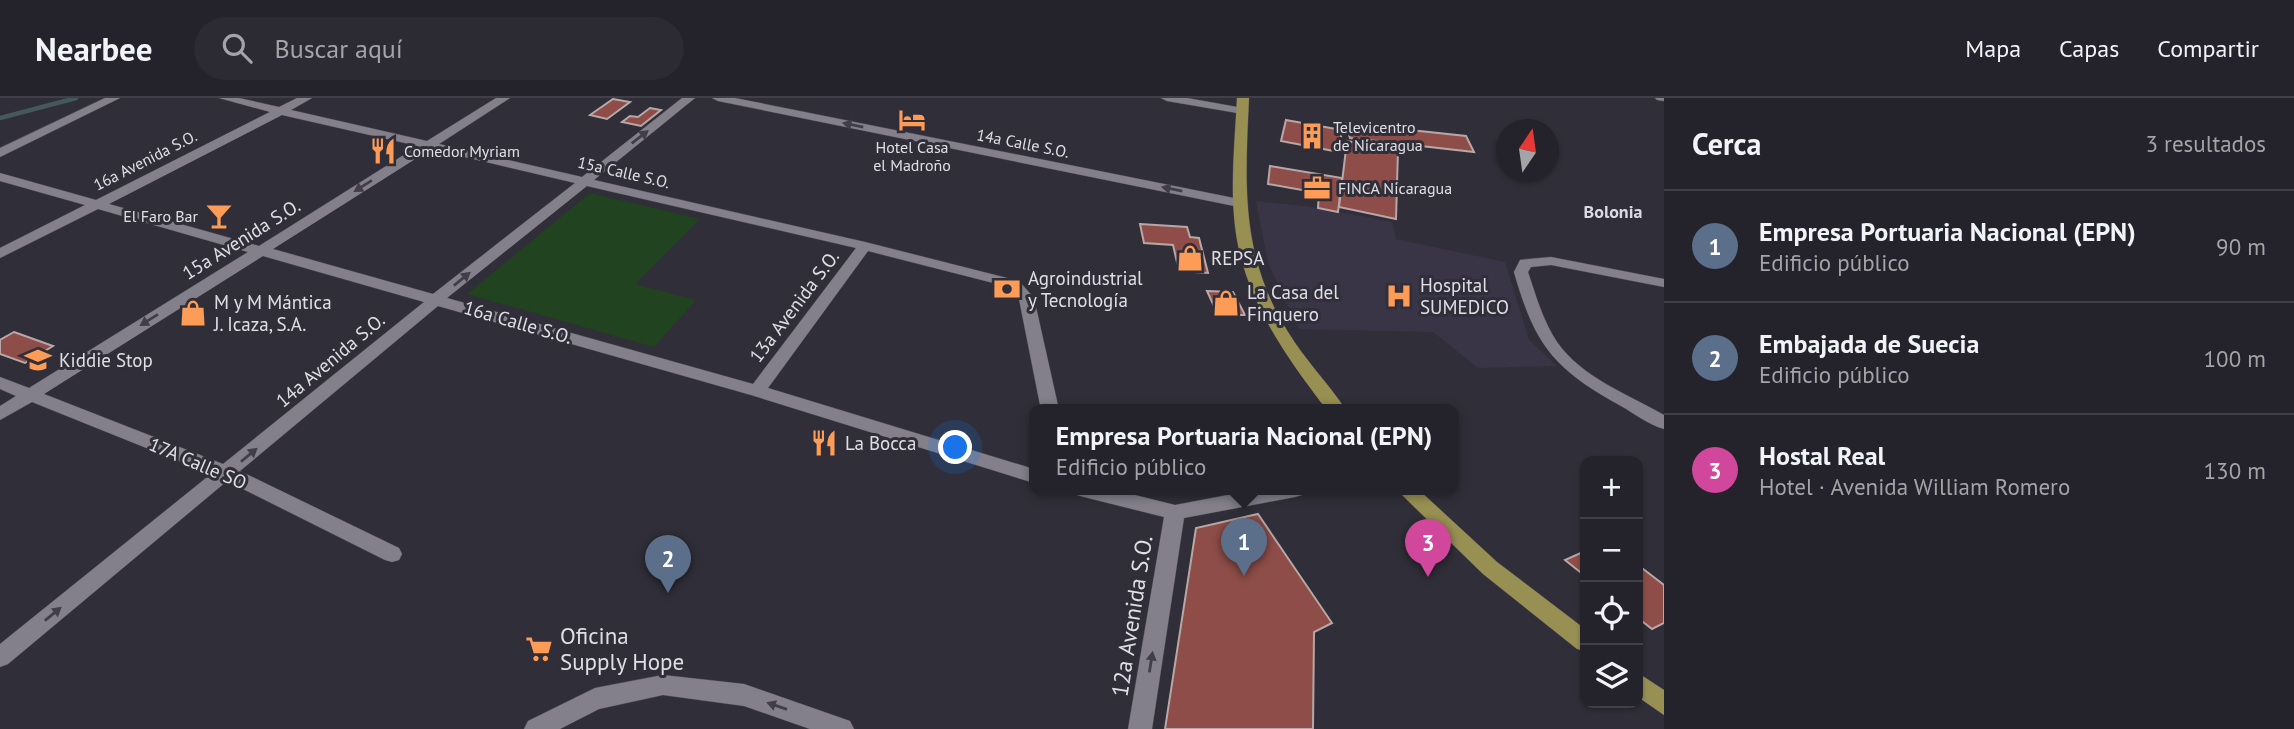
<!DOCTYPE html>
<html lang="es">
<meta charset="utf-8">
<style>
:root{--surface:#24222a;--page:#2c2a32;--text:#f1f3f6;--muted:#a3a4a8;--line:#413f47;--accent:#fd9c56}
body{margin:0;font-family:"PT Sans",sans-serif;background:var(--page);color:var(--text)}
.controls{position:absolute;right:21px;bottom:21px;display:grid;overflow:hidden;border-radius:14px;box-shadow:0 2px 5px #0004}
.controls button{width:63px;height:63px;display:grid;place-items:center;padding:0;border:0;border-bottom:2px solid var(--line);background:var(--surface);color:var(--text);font:35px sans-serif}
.compass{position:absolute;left:1496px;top:21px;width:63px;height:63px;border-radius:50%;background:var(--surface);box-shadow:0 2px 5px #0004;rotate:13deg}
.you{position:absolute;left:956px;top:350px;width:24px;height:24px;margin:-18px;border:5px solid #fff;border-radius:50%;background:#1a73e8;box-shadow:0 0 0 10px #1a73e833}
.badge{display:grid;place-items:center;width:46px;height:46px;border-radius:50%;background:var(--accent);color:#fff;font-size:23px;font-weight:700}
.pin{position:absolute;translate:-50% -58px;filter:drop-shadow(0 2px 4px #0008)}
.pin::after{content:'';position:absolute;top:37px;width:24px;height:21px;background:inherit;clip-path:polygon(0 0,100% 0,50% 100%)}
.popup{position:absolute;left:1029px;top:306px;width:430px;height:91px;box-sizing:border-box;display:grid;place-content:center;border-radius:14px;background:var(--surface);filter:drop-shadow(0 2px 5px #0005);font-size:23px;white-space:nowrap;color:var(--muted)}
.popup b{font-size:26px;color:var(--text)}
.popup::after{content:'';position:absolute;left:50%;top:100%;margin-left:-14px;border:14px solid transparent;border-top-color:var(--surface)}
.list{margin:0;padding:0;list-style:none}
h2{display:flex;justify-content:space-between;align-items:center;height:91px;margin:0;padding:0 28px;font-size:30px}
h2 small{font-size:23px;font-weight:400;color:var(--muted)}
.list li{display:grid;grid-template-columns:46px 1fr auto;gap:21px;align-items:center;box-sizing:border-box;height:112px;padding:0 28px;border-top:2px solid var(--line)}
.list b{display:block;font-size:26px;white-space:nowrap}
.list p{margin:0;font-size:23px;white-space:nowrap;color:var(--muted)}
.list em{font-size:23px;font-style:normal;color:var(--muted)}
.icon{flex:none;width:38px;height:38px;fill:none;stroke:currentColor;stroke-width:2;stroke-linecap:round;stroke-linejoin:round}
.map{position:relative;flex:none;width:1664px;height:631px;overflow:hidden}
header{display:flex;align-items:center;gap:42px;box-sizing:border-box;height:98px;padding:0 35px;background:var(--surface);border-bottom:2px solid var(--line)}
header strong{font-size:33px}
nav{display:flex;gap:38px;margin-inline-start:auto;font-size:24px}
.search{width:490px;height:63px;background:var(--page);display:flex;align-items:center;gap:18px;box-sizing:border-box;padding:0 24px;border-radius:38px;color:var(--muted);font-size:26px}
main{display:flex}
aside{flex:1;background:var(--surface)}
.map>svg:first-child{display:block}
.built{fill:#3a3546}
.green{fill:#21431f}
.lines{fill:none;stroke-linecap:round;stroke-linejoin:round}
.stream{stroke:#45585e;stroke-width:4.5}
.building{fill:#8e4d48;stroke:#b7a7a6;stroke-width:2}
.minor-casing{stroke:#4c4a52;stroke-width:1}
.major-casing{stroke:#4c4a52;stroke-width:1}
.minor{fill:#83808c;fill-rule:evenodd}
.major{fill:#989053;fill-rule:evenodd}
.oneway{fill:#413e49}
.labels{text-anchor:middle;stroke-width:6;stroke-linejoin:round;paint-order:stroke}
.far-poi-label{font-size:16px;fill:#e0dee5;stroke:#302e38;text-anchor:start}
.far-street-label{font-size:16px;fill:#e0dee5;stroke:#302e38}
.far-neighbourhood-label{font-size:18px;font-weight:bold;fill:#dddae7;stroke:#302e38}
.street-label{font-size:19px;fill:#e0dee5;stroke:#302e38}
.poi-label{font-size:19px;fill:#e0dee5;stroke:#302e38;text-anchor:start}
.near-street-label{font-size:23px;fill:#e0dee5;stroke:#302e38}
.near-poi-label{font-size:23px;fill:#e0dee5;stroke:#302e38;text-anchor:start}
</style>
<header>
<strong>Nearbee</strong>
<div class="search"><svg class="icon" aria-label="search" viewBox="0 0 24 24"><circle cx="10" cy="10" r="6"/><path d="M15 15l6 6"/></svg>Buscar aquí</div>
<nav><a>Mapa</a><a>Capas</a><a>Compartir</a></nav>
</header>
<main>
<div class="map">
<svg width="1664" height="631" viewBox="0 0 1664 631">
<rect width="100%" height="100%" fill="#302e38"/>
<path class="built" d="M 1256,103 L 1313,109 L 1392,124 L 1396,141 L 1505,164 L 1529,242 L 1557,268 L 1478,270 L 1433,234 L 1299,231 L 1268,165 Z"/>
<path class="green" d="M 590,95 L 700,121 L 635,186 L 696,202 L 654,249 L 467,196 Z"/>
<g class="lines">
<path class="stream" d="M 0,20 L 76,0"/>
</g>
<g class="building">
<path d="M 613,1 L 630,4 L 607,21 L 590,17 Z"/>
<path d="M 650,10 L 661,12 L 641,28 L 622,24 L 630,18 L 638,19 Z"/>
<path d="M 1286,22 L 1342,32 L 1339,54 L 1281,43 Z"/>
<path d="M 1345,25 L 1466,38 L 1474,54 L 1350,40 Z"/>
<path d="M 1347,43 L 1398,52 L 1396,121 L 1339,109 Z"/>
<path d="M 1270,68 L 1342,80 L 1338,114 L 1318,110 L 1319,95 L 1268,86 Z"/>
<path d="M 1140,126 L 1187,129 L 1190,139 L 1199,140 L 1208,175 L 1179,173 L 1173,147 L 1144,145 Z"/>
<path d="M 1207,193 L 1233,194 L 1245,217 L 1218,217 Z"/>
<path d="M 14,234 L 53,248 L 25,265 L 0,256 L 0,242 Z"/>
<path d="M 1258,416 L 1332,525 L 1314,534 L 1313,631 L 1165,631 L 1196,430 Z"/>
<path d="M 1585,453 L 1585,478 L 1565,462 Z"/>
<path d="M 1638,467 L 1664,487 L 1664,525 L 1652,531 L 1638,520 Z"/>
</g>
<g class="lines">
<g class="minor-casing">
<g id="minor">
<path d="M 105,0 L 120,0 L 0,59 L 0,50 Z"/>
<path d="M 219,0 L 239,0 L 279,9 L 297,0 L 312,0 L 291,12 L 427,43 L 496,0 L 510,0 L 439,46 L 582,79 L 682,0 L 695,0 L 594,82 L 865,144 L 1019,183 L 1034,200 L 1059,312 L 1041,312 L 1019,201 L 1009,189 L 868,153 L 768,290 L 1034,371 L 1034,385 L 751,297 L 438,208 L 240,373 L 399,450 L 402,456 L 399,462 L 392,464 L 385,462 L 227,383 L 8,566 L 0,569 L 0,546 L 211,376 L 32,304 L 0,322 L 0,308 L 16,298 L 0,291 L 0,279 L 29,290 L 248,154 L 98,111 L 0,160 L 0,150 L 85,107 L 0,83 L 0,75 L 96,102 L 270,14 ZM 282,17 L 418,48 L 259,148 L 109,106 ZM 431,51 L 575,85 L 433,196 L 273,151 ZM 587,88 L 856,150 L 753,286 L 447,200 ZM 263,158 L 424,204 L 223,366 L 44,296 Z"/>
<path d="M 712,0 L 735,0 L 1239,101 L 1246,105 L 1239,109 L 718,3 Z"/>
<path d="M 1161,0 L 1187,0 L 1243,10 L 1249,13 L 1243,16 L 1167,3 Z"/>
<path d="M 1655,0 L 1664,0 L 1664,3 L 1657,2 Z"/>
<path d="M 1551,159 L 1664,181 L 1664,189 L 1551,167 L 1531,169 L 1528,174 C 1536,198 1543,223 1557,244 C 1581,279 1629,297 1664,317 L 1664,331 C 1649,327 1635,316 1621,308 C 1554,271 1535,248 1514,174 L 1520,162 Z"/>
<path d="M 1075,392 L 1115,392 L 1175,407 L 1254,392 L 1304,392 L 1302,397 L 1295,399 L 1184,420 L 1152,631 L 1128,631 L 1164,419 L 1084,399 L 1077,397 Z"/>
<path d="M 663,577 L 744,586 L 850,623 L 854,631 L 810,631 L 744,608 L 663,597 L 599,611 L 560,631 L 524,631 L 528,623 L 595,590 Z"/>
</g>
</g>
<g class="major-casing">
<g id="major">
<path d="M 1237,0 L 1249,0 C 1245,87 1240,157 1288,234 C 1305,262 1328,285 1346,312 L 1327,312 C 1285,257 1243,199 1235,128 C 1230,86 1235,42 1237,0 Z"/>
<path d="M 1397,392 L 1419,392 L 1497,464 L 1585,531 L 1585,553 L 1577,551 L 1483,476 Z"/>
<path d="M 1638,575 L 1664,592 L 1664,617 L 1638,599 Z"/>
</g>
</g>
<use href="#minor" class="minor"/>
<use href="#major" class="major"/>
</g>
<defs><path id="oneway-solid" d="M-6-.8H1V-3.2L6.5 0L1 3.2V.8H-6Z" transform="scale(1.75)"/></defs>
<g class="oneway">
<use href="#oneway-solid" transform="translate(853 27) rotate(-169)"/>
<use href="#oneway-solid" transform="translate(640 39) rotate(-38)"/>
<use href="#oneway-solid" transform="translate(363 88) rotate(148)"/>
<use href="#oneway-solid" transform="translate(1172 91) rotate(-169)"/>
<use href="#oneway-solid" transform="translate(462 181) rotate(-39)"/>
<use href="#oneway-solid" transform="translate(149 222) rotate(148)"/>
<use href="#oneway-solid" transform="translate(249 357) rotate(-40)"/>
<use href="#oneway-solid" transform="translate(53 516) rotate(-39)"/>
<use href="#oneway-solid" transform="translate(1151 564) rotate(-81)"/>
<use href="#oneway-solid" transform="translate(777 608) rotate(-161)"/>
</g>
<defs>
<g id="hotel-bare" transform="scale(2.1)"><path d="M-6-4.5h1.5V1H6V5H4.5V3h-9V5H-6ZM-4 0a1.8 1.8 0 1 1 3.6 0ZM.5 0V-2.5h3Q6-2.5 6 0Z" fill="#fd9c56" stroke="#302e38" stroke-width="2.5" paint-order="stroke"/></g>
<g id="building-bare" transform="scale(2.1)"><path d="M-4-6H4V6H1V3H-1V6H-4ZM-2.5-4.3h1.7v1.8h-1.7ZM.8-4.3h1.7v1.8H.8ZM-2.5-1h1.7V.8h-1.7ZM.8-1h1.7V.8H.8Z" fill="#fd9c56" stroke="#302e38" stroke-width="2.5" paint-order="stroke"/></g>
<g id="restaurant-bare" transform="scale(2.1)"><path d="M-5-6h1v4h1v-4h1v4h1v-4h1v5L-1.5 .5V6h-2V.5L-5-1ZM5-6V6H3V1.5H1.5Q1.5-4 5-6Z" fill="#fd9c56" stroke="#302e38" stroke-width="2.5" paint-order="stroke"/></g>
<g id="office-bare" transform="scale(2.1)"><path d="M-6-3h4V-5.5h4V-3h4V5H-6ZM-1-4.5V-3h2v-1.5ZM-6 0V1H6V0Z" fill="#fd9c56" stroke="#302e38" stroke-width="2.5" paint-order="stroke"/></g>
<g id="bar-bare" transform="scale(2.1)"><path d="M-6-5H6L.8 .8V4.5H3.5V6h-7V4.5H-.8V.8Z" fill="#fd9c56" stroke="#302e38" stroke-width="2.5" paint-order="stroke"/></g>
<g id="shop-bare" transform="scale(2.1)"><path d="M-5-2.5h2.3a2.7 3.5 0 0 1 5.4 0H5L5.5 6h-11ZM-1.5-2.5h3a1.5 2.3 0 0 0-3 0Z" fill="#fd9c56" stroke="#302e38" stroke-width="2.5" paint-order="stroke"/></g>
<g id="bank-bare" transform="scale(2.1)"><path d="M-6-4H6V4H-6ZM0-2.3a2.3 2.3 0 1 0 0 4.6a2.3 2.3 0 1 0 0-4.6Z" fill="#fd9c56" stroke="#302e38" stroke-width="2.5" paint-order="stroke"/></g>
<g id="hospital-bare" transform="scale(2.1)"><path d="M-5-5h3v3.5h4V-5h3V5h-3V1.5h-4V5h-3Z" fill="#fd9c56" stroke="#302e38" stroke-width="2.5" paint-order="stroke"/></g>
<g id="school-bare" transform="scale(2.1)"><path d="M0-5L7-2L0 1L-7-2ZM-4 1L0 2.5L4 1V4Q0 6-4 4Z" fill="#fd9c56" stroke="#302e38" stroke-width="2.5" paint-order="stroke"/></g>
<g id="supermarket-bare" transform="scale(2.1)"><path d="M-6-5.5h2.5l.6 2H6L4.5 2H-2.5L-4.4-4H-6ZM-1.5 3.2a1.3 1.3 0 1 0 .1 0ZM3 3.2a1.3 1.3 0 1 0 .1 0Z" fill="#fd9c56" stroke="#302e38" stroke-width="2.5" paint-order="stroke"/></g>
</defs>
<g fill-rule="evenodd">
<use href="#hotel-bare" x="912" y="22"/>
<use href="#building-bare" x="1312" y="38"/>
<use href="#restaurant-bare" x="383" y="53"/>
<use href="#office-bare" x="1317" y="90"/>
<use href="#bar-bare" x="219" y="118"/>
<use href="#shop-bare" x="1190" y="160"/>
<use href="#bank-bare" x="1007" y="191"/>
<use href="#hospital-bare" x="1399" y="198"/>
<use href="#shop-bare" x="1226" y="205"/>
<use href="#shop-bare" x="193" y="215"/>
<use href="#school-bare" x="38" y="262"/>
<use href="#restaurant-bare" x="824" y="345"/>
<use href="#supermarket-bare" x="539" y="551"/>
</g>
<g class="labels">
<g class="far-poi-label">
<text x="1333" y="35">Televicentro<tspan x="1333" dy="18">de Nicaragua</tspan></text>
<text x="912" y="55" text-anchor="middle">Hotel Casa<tspan x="912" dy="18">el Madroño</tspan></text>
<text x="404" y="59">Comedor Myriam</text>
<text x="1338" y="96">FINCA Nicaragua</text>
<text x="198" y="124" text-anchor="end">El Faro Bar</text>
</g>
<g class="far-street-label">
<text transform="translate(1023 45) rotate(11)" y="6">14a Calle S.O.</text>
<text transform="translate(145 62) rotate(-27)" y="6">16a Avenida S.O.</text>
<text transform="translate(624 74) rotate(13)" y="6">15a Calle S.O.</text>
</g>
<g class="far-neighbourhood-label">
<text x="1613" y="120">Bolonia</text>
</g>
<g class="street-label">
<text transform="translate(241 141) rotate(-32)" y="7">15a Avenida S.O.</text>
<text transform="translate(794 208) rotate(-53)" y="7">13a Avenida S.O.</text>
<text transform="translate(518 224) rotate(16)" y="7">16a Calle S.O.</text>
<text transform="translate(330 262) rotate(-40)" y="7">14a Avenida S.O.</text>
<text transform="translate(198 365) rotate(23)" y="7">17A Calle SO</text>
</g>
<g class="poi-label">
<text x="1211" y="167">REPSA</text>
<text x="1028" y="187">Agroindustrial<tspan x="1028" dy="22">y Tecnología</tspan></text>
<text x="1420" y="194">Hospital<tspan x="1420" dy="22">SUMEDICO</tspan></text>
<text x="1247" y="201">La Casa del<tspan x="1247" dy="22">Finquero</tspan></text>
<text x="214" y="211">M y M Mántica<tspan x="214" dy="22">J. Icaza, S.A.</tspan></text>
<text x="59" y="269">Kiddie Stop</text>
<text x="845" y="352">La Bocca</text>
</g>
<g class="near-street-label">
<text transform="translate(1132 518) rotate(-81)" y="8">12a Avenida S.O.</text>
</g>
<g class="near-poi-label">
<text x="560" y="546">Oficina<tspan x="560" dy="26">Supply Hope</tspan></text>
</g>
</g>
</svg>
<div class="controls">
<button>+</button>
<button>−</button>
<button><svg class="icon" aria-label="locate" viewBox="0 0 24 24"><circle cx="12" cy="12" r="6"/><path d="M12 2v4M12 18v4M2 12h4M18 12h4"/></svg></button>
<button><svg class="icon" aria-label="layers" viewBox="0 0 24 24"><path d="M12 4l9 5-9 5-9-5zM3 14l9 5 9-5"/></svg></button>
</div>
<svg class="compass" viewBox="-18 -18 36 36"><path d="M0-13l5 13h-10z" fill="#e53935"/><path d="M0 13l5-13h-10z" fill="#a3a4a8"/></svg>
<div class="you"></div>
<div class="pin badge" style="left:1244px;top:478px;background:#5c6f8a">1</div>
<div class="popup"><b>Empresa Portuaria Nacional (EPN)</b>Edificio público</div>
<div class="pin badge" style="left:668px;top:495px;background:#5c6f8a">2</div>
<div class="pin badge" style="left:1428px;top:479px;background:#d1479c">3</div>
</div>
<aside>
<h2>Cerca<small>3 resultados</small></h2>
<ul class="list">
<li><span class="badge" style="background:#5c6f8a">1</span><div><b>Empresa Portuaria Nacional (EPN)</b><p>Edificio público</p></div><em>90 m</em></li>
<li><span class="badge" style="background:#5c6f8a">2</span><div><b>Embajada de Suecia</b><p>Edificio público</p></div><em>100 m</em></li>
<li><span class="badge" style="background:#d1479c">3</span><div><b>Hostal Real</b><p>Hotel · Avenida William Romero</p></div><em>130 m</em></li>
</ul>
</aside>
</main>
